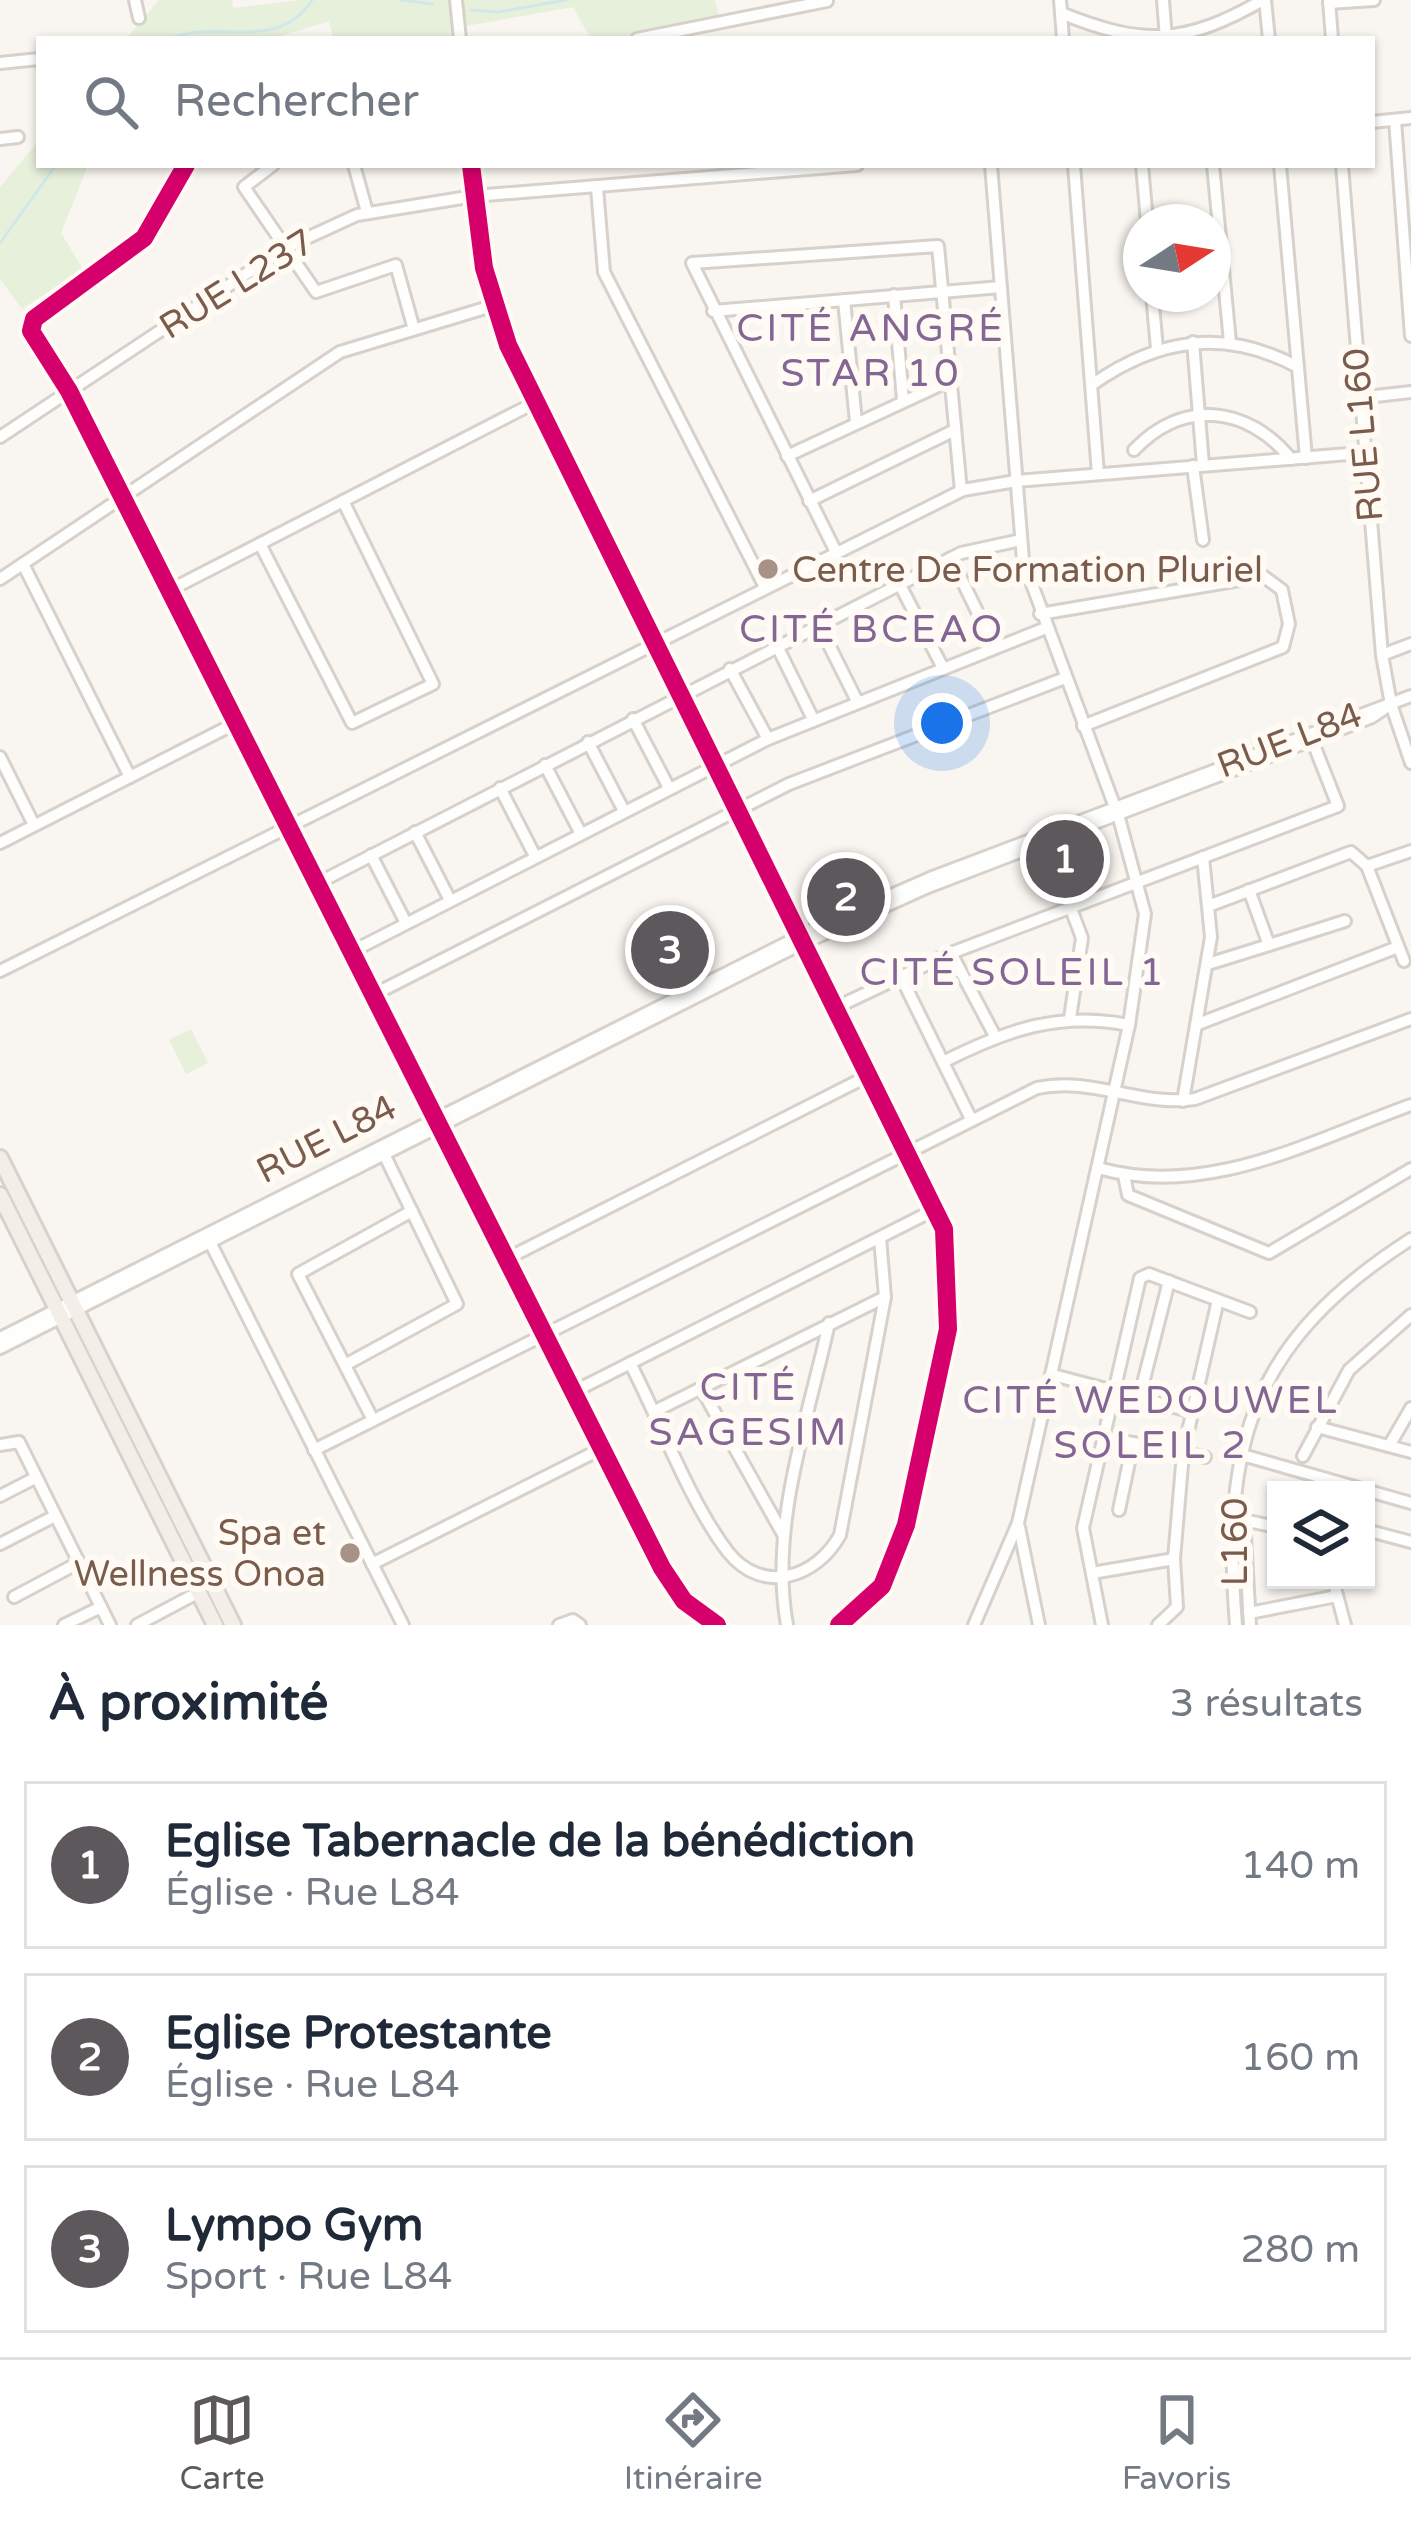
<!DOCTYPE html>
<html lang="fr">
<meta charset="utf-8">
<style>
:root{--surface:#fff;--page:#f2f2f3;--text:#1f2937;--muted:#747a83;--line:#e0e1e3;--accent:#5c585b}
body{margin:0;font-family:"Varela Round",sans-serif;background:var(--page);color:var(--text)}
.controls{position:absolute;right:36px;bottom:36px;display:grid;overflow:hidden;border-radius:0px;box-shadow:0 3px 9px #0004}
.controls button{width:108px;height:108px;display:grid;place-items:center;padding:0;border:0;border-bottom:3px solid var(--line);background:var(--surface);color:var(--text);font:60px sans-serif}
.compass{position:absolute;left:1123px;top:204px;width:108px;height:108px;border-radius:50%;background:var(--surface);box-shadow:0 3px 9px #0004;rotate:78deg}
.you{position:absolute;left:942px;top:723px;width:42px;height:42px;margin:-30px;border:9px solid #fff;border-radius:50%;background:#1a73e8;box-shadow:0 0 0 18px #1a73e833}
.badge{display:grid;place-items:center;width:78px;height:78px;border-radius:50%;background:var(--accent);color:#fff;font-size:39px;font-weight:700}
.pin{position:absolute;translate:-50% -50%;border:6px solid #fff;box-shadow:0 3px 12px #0006}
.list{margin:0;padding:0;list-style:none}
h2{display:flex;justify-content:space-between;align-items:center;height:156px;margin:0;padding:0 48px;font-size:51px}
h2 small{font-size:39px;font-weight:400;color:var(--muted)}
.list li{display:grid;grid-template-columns:78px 1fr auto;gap:36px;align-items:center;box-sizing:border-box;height:168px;margin:0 24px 24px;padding:0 24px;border:3px solid var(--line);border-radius:0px}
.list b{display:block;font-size:45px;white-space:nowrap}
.list p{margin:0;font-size:39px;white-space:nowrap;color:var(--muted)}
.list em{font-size:39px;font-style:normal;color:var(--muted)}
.icon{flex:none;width:66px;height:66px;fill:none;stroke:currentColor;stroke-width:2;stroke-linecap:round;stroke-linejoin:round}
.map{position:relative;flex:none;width:1411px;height:1625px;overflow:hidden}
.search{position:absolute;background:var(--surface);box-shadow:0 3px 9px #0004;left:36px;right:36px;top:36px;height:132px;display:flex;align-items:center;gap:30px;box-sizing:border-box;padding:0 42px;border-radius:0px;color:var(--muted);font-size:45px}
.sheet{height:732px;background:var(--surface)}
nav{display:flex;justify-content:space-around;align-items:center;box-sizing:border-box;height:168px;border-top:3px solid var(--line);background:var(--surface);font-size:33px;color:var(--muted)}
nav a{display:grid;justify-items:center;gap:6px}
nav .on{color:var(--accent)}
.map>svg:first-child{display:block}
.green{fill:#e7f0db}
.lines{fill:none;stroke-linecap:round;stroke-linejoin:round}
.stream{stroke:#d0e8ea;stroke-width:3}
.minor-casing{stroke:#d7d1cb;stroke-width:16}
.major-casing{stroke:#dad1cc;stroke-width:20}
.minor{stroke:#fefefd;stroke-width:10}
.major{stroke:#f3eee8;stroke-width:14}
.cycleway-casing{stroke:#fffaf3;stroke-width:26}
.cycleway{stroke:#d6006c;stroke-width:18}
.poi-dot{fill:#a69286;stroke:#fffaf3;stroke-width:4.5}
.labels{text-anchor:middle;stroke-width:12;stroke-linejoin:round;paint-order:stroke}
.street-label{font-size:36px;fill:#7a5c4d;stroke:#fffaf3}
.poi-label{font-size:36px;fill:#7a5c4d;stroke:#fffaf3;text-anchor:start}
.neighbourhood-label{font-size:39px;letter-spacing:3px;fill:#846695;stroke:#fffaf3}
</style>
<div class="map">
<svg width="1411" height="1625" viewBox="0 0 1411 1625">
<rect width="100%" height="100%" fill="#f9f5f0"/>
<g class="green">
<path d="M 159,0 L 232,0 L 233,8 L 301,0 L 715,0 L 719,16 L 676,25 L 677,39 L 591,39 L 573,7 L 466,26 L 466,39 L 333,39 L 329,21 L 272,39 L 126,39 Z"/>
<path d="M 39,141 L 39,165 L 88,165 L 61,233 L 83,269 L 22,309 L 0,279 L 0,187 Z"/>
<path d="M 191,1029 L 208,1063 L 186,1074 L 169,1040 Z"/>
</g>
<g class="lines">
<g class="stream">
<path d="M 401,0 L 432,4"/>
<path d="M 471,10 L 498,12 L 566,0"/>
<path d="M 169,39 C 215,18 278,54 312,0"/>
<path d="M 0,243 L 56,165"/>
</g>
<g class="minor-casing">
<g id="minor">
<path d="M 135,0 L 139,18"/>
<path d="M 456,0 L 460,39"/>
<path d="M 1060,0 L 1063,39"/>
<path d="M 1163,0 L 1166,39"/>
<path d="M 1265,0 L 1269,39"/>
<path d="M 1329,0 L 1332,39"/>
<path d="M 1329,3 L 1374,0"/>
<path d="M 1061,13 C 1144,47 1186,44 1263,0"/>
<path d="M 637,39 L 827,1"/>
<path d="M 0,63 L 39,59"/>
<path d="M 1395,120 L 1411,336"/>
<path d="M 1372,122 L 1411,118"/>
<path d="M 0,139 L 18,137"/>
<path d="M 186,165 L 144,238 L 34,319 L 31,331 L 69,391 L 662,1568 L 684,1601 L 717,1625"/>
<path d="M 273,165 L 244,187 L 316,292 L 396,265 L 413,326"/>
<path d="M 354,165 L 367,212"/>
<path d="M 471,165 L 484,268 L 508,345 L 944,1229 L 948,1329 L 906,1525 L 882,1586 L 839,1625"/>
<path d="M 1074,165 L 1098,474"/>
<path d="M 1142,165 L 1147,222"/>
<path d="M 1213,165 L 1230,342"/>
<path d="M 1280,165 L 1306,458"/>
<path d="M 1342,165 L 1382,655 L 1391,704 L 1411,763"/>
<path d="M 597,188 L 604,272 L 765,587"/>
<path d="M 1152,294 L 1157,349"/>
<path d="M 894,295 L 903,400"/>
<path d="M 844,300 L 856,422"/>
<path d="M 713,311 L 1001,287"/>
<path d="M 1193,342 L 1203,465"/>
<path d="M 1093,384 C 1159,338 1225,328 1298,367"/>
<path d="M 1358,398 L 1411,392"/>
<path d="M 0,437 L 285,248 L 357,215 L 474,196 L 857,165"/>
<path d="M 1134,450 C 1182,399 1247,405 1291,459"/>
<path d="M 787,456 L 951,380"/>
<path d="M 1193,466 L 1203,540"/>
<path d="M 809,501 L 955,430"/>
<path d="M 260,544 L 352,723 L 433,684 L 343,501"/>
<path d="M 836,552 L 692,263 L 938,246 L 961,491"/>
<path d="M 951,558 L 995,648"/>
<path d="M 23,564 L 130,777"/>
<path d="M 0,579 L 340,352 L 492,306"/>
<path d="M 900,585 L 943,668"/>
<path d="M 168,591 L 536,402"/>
<path d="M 1040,614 L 1263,576 L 1282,590 L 1289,624 L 1283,647 L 1083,726"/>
<path d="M 819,625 L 857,701"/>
<path d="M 777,646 L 813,719"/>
<path d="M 1382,655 L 1411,644"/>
<path d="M 730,669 L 768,739"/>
<path d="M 633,719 L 669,788"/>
<path d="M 588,742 L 624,811"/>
<path d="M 0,757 L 34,825"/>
<path d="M 545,765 L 580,832"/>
<path d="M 500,788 L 535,856"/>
<path d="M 415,832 L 450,900"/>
<path d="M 0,843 L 234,724"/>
<path d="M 371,855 L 406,923"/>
<path d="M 1367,866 L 1404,961"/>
<path d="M 314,885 L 961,553 L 1021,540"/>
<path d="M 1249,890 L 1269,945 L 1345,921"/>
<path d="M 1211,905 L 1351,852 L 1367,866 L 1411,851"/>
<path d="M 1070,906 L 1082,938 L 1070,1018"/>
<path d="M 349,953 L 768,739 L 1046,628"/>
<path d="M 951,953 L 995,1036"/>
<path d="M 1208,964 L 1269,945"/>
<path d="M 0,971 L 963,490 L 1016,481 L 1361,453"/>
<path d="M 901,977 L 971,1119"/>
<path d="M 371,996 L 789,784 L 1065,678"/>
<path d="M 839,1006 L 951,953 L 1338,806 L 1312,740"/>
<path d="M 1198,1024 L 1398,947"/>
<path d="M 945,1061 C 1007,1030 1059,1011 1129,1025"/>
<path d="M 1183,1101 L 1211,937 L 1203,857"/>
<path d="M 1098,1168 C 1207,1199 1310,1141 1411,1105"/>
<path d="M 1124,1175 L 1128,1195 L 1269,1253 L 1411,1169"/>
<path d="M 210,1242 L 403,1625"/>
<path d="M 506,1259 L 872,1074"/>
<path d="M 0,1338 L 818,927 L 930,878 L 1411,696"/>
<path d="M 0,1348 L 791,949 L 928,887 L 1372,717 L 1391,704"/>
<path d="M 630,1363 C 660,1421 689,1501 728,1552 C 763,1596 817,1577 840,1535 L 885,1297 L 880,1238"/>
<path d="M 345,1365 L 457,1304 L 383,1152"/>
<path d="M 1053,1375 L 1193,1412"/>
<path d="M 701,1388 L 784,1536"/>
<path d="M 573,1392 L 938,1208"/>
<path d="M 1139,1399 L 1169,1281"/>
<path d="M 655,1411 L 885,1297"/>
<path d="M 373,1420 L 298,1274 L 412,1211"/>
<path d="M 1317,1427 L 1411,1452"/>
<path d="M 1102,1437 L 1205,1457"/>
<path d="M 0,1445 L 19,1442 L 110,1625"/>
<path d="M 1389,1446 L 1411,1408"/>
<path d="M 314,1450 L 1037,1088 C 1092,1076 1141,1107 1195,1099 L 1411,1019"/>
<path d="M 1239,1454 L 1411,1503"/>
<path d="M 1303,1456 L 1349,1370 L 1411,1315"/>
<path d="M 0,1496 L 35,1478"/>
<path d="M 1119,1510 L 1133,1443"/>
<path d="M 1239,1519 L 1276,1527"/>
<path d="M 1244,1520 L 1250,1625"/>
<path d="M 1019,1527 L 1039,1625"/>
<path d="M 1366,1530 L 1411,1542"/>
<path d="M 0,1544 L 55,1516"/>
<path d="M 372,1564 L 601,1449"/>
<path d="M 1092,1573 L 1174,1559"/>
<path d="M 1333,1580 L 1345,1625"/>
<path d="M 14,1597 L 78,1563"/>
<path d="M 1249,1613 L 1337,1596"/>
<path d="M 64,1625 L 101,1607"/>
<path d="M 137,1625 L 199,1592"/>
<path d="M 559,1625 L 573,1620 L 580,1625"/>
<path d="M 787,1625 C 769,1527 808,1419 829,1323"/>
<path d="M 974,1625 L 1018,1523 L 1129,1025 L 1145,914 L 1119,818 L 1023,560 L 991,165"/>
<path d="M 1102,1625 L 1083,1528 L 1140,1278 L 1149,1274 L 1250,1312"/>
<path d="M 1158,1625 L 1177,1607 L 1174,1559 L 1183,1453 L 1218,1300"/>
<path d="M 1236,1625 C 1221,1443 1252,1341 1411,1239"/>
</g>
</g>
<g class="major-casing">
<g id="major">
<path d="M 0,1158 L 233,1625"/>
<path d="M 0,1195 L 215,1625"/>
</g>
</g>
<use href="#minor" class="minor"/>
<use href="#major" class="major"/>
<g class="cycleway-casing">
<g id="cycleway">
<path d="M 186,165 L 144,238 L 34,319 L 31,331 L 69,391 L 662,1568 L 684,1601 L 717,1625"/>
<path d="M 471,165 L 484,268 L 508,345 L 944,1229 L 948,1329 L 906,1525 L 882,1586 L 839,1625"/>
</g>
</g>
<use href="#cycleway" class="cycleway"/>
</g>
<g class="poi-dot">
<circle cx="768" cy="569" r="12"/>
<circle cx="350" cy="1553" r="12"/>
</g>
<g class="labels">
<g class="street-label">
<text transform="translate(236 283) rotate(-32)" y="13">RUE L237</text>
<text transform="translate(1362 435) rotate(-95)" y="13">RUE L160</text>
<text transform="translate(1289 739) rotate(-21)" y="13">RUE L84</text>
<text transform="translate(326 1138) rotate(-27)" y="13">RUE L84</text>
<text transform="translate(1234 1542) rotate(-90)" y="13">L160</text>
</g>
<g class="poi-label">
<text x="792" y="582">Centre De Formation Pluriel</text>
<text x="326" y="1545" text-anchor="end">Spa et<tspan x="326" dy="41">Wellness Onoa</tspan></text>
</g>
<g class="neighbourhood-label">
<text x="871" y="341">CITÉ ANGRÉ<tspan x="871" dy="45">STAR 10</tspan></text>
<text x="872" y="642">CITÉ BCEAO</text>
<text x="1013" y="985">CITÉ SOLEIL 1</text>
<text x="749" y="1400">CITÉ<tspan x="749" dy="45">SAGESIM</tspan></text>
<text x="1151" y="1413">CITÉ WEDOUWEL<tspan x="1151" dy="45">SOLEIL 2</tspan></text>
</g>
</g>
</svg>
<div class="controls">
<button><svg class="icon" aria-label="layers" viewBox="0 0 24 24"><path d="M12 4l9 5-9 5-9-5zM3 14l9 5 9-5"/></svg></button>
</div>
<svg class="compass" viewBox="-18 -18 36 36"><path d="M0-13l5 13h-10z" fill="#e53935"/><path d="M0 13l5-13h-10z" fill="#747a83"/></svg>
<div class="you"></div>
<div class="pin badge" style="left:1065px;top:859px">1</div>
<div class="pin badge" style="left:846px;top:897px">2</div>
<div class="pin badge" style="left:670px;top:950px">3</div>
<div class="search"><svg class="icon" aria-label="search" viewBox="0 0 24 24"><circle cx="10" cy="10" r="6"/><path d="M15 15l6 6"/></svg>Rechercher</div>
</div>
<section class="sheet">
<h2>À proximité<small>3 résultats</small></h2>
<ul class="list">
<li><span class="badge">1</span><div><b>Eglise Tabernacle de la bénédiction</b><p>Église · Rue L84</p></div><em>140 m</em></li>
<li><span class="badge">2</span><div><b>Eglise Protestante</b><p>Église · Rue L84</p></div><em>160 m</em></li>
<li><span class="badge">3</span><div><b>Lympo Gym</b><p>Sport · Rue L84</p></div><em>280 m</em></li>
</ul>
</section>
<nav>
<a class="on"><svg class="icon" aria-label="map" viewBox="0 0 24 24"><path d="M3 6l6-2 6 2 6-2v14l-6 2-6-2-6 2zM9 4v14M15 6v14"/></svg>Carte</a>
<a><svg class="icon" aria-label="directions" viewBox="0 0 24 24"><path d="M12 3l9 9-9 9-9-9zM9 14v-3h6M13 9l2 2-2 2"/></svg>Itinéraire</a>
<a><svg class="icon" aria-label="saved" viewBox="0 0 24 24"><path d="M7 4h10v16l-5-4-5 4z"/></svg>Favoris</a>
</nav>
